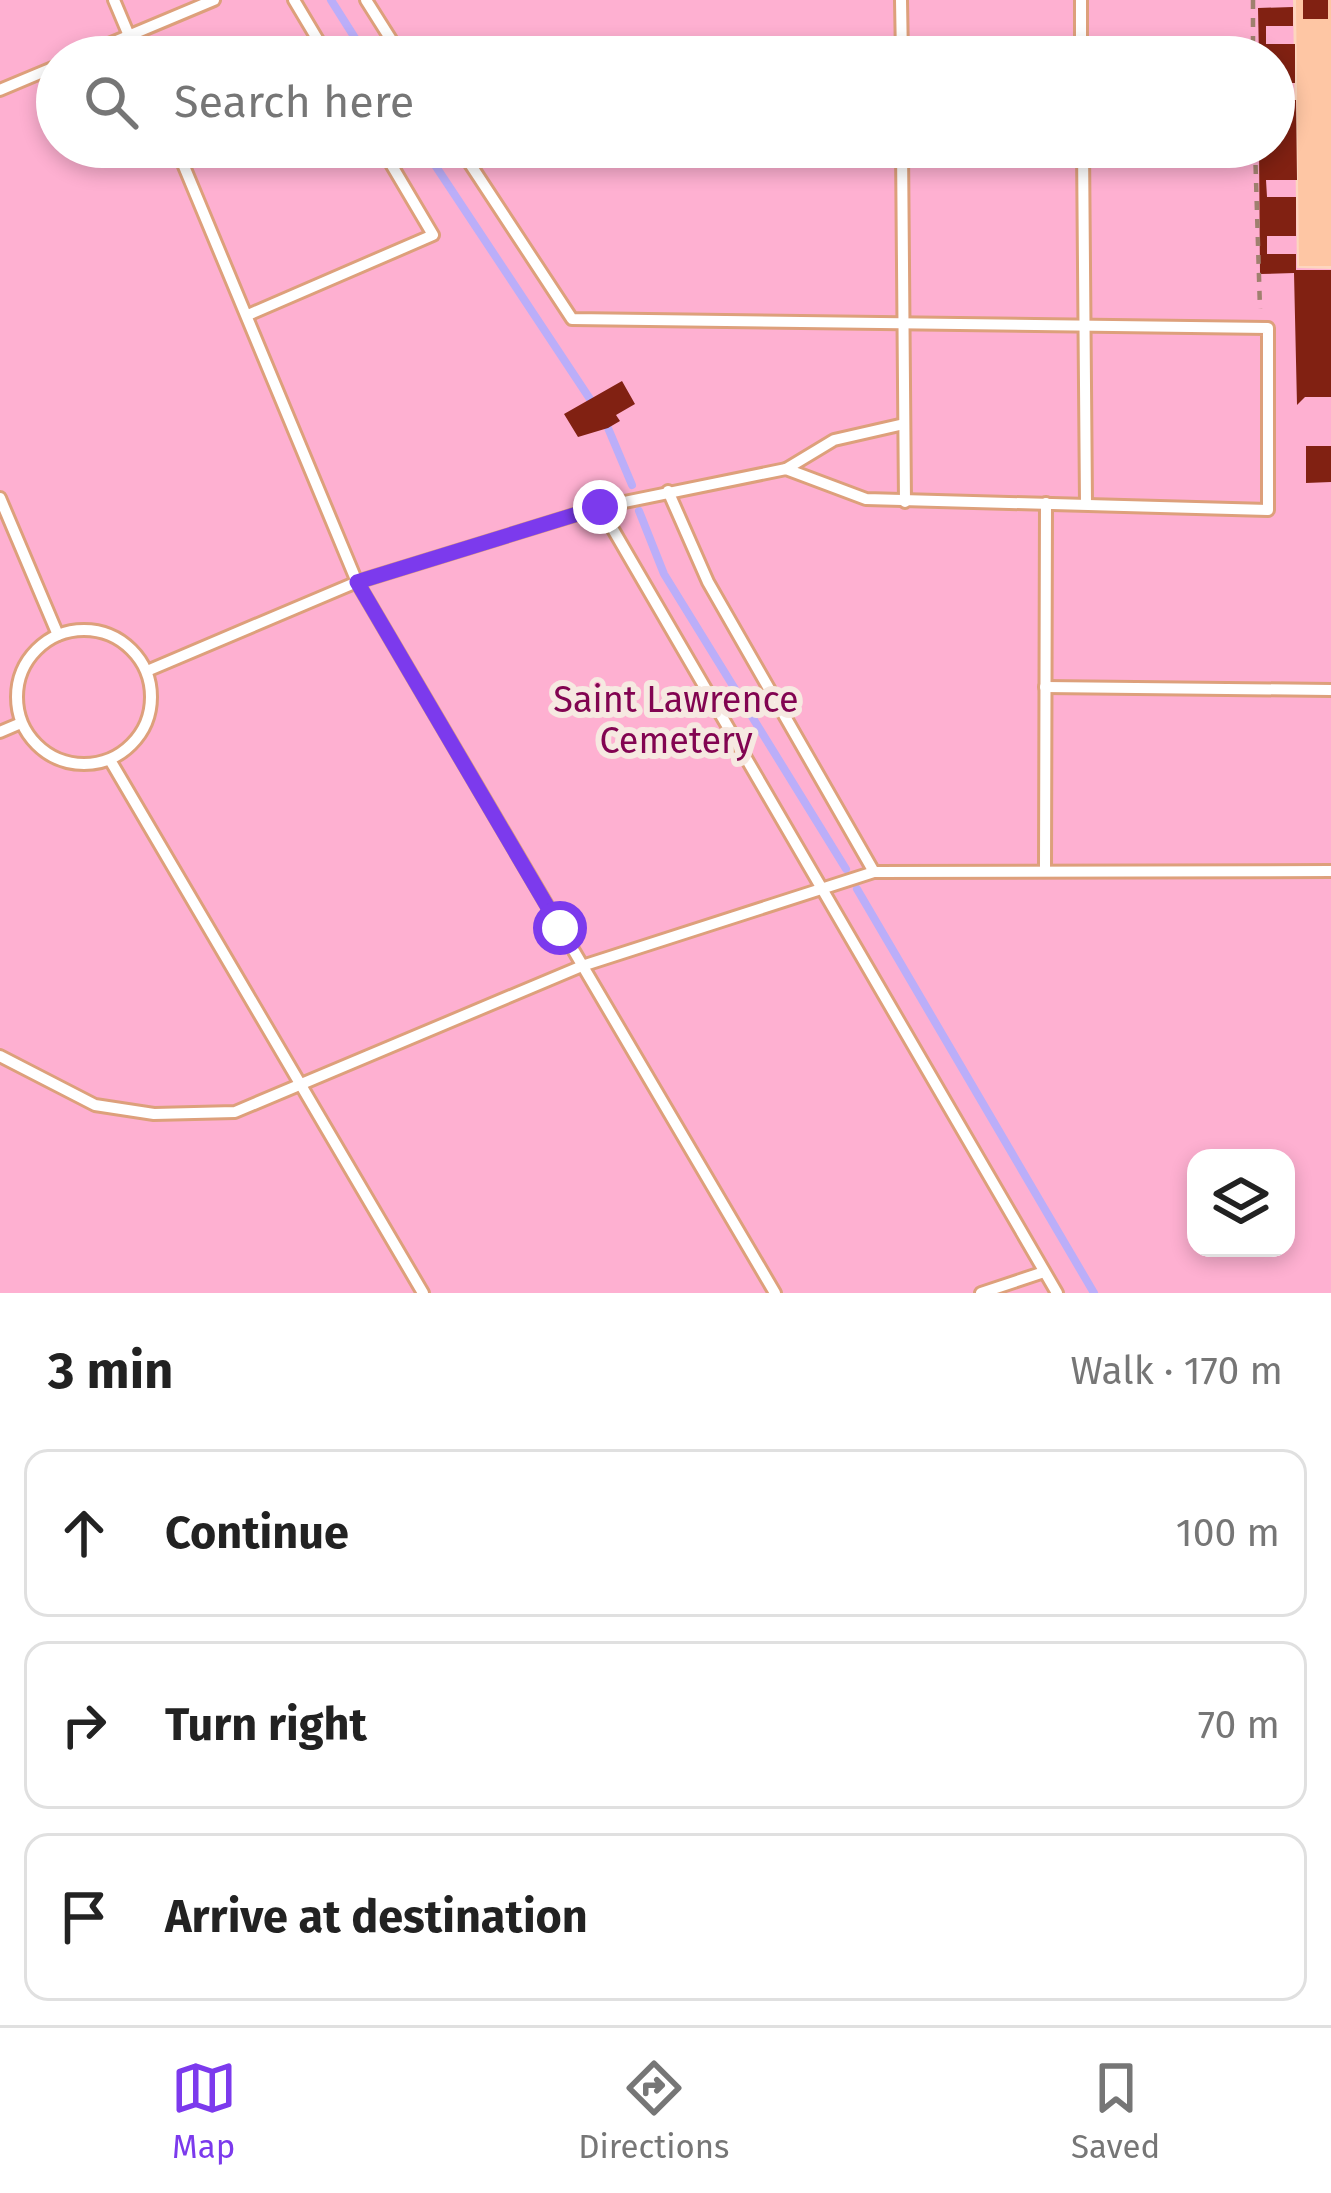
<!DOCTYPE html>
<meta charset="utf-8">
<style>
:root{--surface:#fff;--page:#f2f2f2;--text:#222;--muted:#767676;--line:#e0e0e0;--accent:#7c3aed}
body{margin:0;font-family:"Fira Sans",sans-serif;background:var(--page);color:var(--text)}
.controls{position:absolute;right:36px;bottom:36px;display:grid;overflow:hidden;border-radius:24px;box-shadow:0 6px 18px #0003}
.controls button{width:108px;height:108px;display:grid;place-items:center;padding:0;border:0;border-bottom:3px solid var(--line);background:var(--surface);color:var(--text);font:60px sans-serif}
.stop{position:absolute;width:36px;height:36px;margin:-27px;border:9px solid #7c3aed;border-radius:50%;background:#fff}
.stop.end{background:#7c3aed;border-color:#fff;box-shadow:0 3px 12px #0008}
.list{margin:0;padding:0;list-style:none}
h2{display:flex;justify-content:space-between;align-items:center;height:156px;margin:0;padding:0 48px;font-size:51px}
h2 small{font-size:39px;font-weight:400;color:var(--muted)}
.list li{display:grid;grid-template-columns:78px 1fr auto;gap:36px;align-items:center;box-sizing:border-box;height:168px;margin:0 24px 24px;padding:0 24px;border:3px solid var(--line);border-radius:24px}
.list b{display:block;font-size:45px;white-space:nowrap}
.list em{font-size:39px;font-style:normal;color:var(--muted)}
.icon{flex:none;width:66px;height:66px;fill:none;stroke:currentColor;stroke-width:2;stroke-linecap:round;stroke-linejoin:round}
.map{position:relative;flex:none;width:1331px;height:1293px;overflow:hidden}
.search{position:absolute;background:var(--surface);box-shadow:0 6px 18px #0003;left:36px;right:36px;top:36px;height:132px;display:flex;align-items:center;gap:30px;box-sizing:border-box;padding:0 42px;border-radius:66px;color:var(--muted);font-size:45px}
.sheet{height:732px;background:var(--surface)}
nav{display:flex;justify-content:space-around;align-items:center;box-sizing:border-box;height:168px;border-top:3px solid var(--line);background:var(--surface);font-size:33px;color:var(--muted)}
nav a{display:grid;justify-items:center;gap:6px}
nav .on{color:var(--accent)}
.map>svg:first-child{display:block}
.built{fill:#fec6a4}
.green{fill:#feb0d1;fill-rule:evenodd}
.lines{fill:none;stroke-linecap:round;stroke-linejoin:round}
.stream{stroke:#bbaef9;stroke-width:8}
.building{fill:#812112}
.lane-casing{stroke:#dda07b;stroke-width:16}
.path{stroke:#9f806e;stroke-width:4.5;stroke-dasharray:9 9;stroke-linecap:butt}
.lane{stroke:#fff;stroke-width:10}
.route{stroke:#7c3aed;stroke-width:15}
.labels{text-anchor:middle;stroke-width:12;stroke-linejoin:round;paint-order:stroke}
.park-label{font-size:36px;fill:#820451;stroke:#f6e9e1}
</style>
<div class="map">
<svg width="1331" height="1293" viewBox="0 0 1331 1293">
<rect width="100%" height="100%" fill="#fdd6bf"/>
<path class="built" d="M 1296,0 L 1331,0 L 1331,266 L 1299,266 Z"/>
<path class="green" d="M 0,0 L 1293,0 L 1297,268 L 1331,269 L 1331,1293 L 0,1293 ZM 57,57 L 1274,57 L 1274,147 L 57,147 ZM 1196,1158 L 1286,1158 L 1286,1248 L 1196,1248 Z"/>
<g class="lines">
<g class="stream">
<path d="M 331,0 L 367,57"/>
<path d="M 423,147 L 590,399"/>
<path d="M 608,428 L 632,485"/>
<path d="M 639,511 L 664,574 L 846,869"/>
<path d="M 857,889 L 1094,1293"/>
</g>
</g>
<g class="building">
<rect x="1303" y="0" width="25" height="19"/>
<path d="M 1293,7 L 1293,26 L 1266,26 L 1266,44 L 1295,44 L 1295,83 L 1274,83 L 1274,57 L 1259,57 L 1258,8 Z"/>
<path d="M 1274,100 L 1296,100 L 1297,180 L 1266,180 L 1267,197 L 1296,197 L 1296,236 L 1267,236 L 1267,254 L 1296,254 L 1296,270 L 1331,270 L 1331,397 L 1305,397 L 1297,405 L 1294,273 L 1260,274 L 1259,147 L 1274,147 Z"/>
<path d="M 622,381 L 635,404 L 616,415 L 620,421 L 608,428 L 578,437 L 564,414 Z"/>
<path d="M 1306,446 L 1331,446 L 1331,482 L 1306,483 Z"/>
</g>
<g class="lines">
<g class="lane-casing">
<g id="lane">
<path d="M 114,0 L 138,57"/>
<path d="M 294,0 L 328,57"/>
<path d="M 366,0 L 402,57"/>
<path d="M 901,0 L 902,57"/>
<path d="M 1081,0 L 1081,57"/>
<path d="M 78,57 L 214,0"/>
<path d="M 0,90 L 57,66"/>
<path d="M 176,147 L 357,582 L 775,1293"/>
<path d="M 902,147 L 905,502"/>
<path d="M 1083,147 L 1086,503"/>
<path d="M 248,315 L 433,235 L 381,147"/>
<path d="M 786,469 L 834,440 L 904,424"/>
<path d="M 668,491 L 708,582 L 874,872"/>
<path d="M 0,498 L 58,635"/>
<path d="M 600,507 L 1057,1293"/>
<circle cx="84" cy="697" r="67"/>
<path d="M 147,671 L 357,582 L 600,507 L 786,469 L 866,499 L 1268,510 L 1268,328 L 572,319 L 459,147"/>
<path d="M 1045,687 L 1331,690"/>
<path d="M 0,732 L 21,723"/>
<path d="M 110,760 L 423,1293"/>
<path d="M 1045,868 L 1046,503"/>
<path d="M 0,1056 L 95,1105 L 154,1114 L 235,1112 L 582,966 L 874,872 L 1331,871"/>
<path d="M 981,1293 L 1044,1272"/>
</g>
</g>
<g class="path">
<path d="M 1253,0 L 1253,57"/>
<path d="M 1255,147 L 1260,309"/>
</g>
<use href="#lane" class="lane"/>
</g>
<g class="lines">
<path class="route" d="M 560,928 L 357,582 L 600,507"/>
</g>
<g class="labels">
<g class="park-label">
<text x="676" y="712">Saint Lawrence<tspan x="676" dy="41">Cemetery</tspan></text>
</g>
</g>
</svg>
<div class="controls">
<button><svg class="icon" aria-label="layers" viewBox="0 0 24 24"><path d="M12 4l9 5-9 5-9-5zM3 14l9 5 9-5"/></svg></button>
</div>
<div class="stop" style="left:560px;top:928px"></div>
<div class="stop end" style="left:600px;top:507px"></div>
<div class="search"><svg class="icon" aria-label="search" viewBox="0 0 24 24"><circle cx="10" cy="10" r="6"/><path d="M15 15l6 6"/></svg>Search here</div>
</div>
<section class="sheet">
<h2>3 min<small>Walk · 170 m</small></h2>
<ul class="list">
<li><svg class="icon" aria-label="ahead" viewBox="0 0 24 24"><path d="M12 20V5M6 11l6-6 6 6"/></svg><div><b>Continue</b></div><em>100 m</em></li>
<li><svg class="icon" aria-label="right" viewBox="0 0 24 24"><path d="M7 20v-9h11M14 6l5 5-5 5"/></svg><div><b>Turn right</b></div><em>70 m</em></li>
<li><svg class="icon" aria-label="arrive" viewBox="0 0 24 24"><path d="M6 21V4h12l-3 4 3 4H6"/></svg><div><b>Arrive at destination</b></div></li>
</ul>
</section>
<nav>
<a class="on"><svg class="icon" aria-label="map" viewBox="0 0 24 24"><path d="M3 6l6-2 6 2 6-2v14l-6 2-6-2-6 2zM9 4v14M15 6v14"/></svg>Map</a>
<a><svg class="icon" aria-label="directions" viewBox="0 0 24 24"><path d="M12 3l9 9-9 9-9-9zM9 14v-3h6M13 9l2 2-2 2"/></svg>Directions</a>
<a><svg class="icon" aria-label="saved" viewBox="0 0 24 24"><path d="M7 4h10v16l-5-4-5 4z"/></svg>Saved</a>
</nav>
